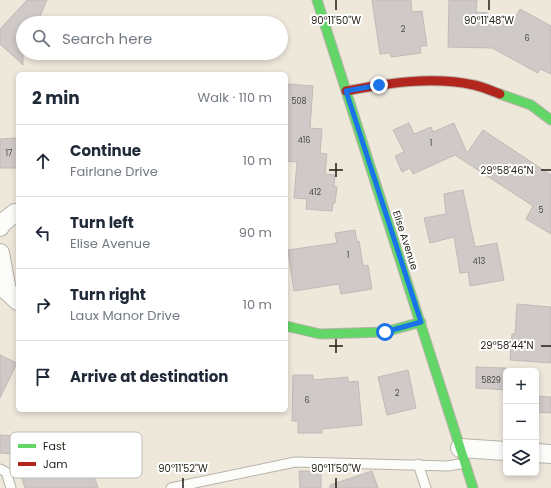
<!DOCTYPE html>
<meta charset="utf-8">
<style>
:root{--surface:#fff;--page:#f6f6f7;--text:#1f2937;--muted:#747a83;--line:#e0e1e3}
body{margin:0;font-family:Poppins,sans-serif;background:var(--page);color:var(--text)}
.controls{position:absolute;right:12px;bottom:12px;display:grid;overflow:hidden;border-radius:6px;box-shadow:0 2px 6px #0003}
.controls button{width:36px;height:36px;display:grid;place-items:center;padding:0;border:0;border-bottom:1px solid var(--line);background:var(--surface);color:var(--text);font:20px sans-serif}
.stop{position:absolute;width:12px;height:12px;margin:-9px;border:3px solid #1a73e8;border-radius:50%;background:#fff}
.stop.end{background:#1a73e8;border-color:#fff;box-shadow:0 1px 4px #0008}
.list{margin:0;padding:0;list-style:none}
h2{display:flex;justify-content:space-between;align-items:center;height:52px;margin:0;padding:0 16px;font-size:17px}
h2 small{font-size:13px;font-weight:400;color:var(--muted)}
.list li{display:grid;grid-template-columns:26px 1fr auto;gap:12px;align-items:center;box-sizing:border-box;height:72px;padding:0 16px;border-top:1px solid var(--line)}
.list b{display:block;font-size:15px;white-space:nowrap}
.list p{margin:0;font-size:13px;white-space:nowrap;color:var(--muted)}
.list em{font-size:13px;font-style:normal;color:var(--muted)}
.icon{flex:none;width:22px;height:22px;fill:none;stroke:currentColor;stroke-width:2;stroke-linecap:round;stroke-linejoin:round}
.map{position:relative;flex:none;width:551px;height:488px;overflow:hidden}
.search{position:absolute;background:var(--surface);box-shadow:0 2px 6px #0003;left:16px;top:16px;width:272px;height:44px;display:flex;align-items:center;gap:10px;box-sizing:border-box;padding:0 14px;border-radius:22px;color:var(--muted);font-size:15px}
.panel{position:absolute;background:var(--surface);box-shadow:0 2px 6px #0003;left:16px;top:72px;width:272px;height:340px;border-radius:6px}
.map>svg:first-child{display:block}
.building{fill:#cfc9c7;stroke:#c0bab8}
.lines{fill:none;stroke-linecap:round;stroke-linejoin:round}
.lane-casing{stroke:#b8b3a9;stroke-width:11}
.street-casing{stroke:#b8b3a9;stroke-width:20}
.fast-casing{stroke:#b8b3a9;stroke-width:11}
.jam-casing{stroke:#b8b3a9;stroke-width:11}
.lane{stroke:#fcfcfa;stroke-width:9}
.street{stroke:#fcfcfa;stroke-width:18}
.fast{stroke:#63d668;stroke-width:9}
.jam{stroke:#b3261e;stroke-width:9}
.route{stroke:#1a73e8;stroke-width:5}
.ticks{fill:none;stroke:#211d14;stroke-width:1.5}
.labels{text-anchor:middle;stroke-width:4;stroke-linejoin:round;paint-order:stroke}
.number-label{font-size:8px;fill:#4c4841}
.street-label{font-size:10px;fill:#211d14;stroke:#fff}
.key{fill:#fff;stroke:#bcbbb8;stroke-width:1}
.key-label{font-size:11px;fill:#211d14}
.ticks-label{font-size:10px;text-anchor:middle;fill:#211d14;stroke:#fff;stroke-width:4;stroke-linejoin:round;paint-order:stroke}
</style>
<div class="map">
<svg width="551" height="488" viewBox="0 0 551 488">
<rect width="100%" height="100%" fill="#eee8db"/>
<g class="building">
<path d="M 27,0 L 47,0 L 37,23 L 23,23 L 23,65 L 0,44 L 0,29 Z"/>
<path d="M 372,0 L 411,0 L 412,12 L 422,11 L 427,46 L 420,46 L 421,53 L 391,57 L 390,53 L 380,54 Z"/>
<path d="M 449,0 L 477,0 L 476,12 L 488,13 L 488,16 L 516,16 L 520,9 L 551,26 L 551,74 L 540,69 L 538,73 L 492,48 L 448,47 Z"/>
<path d="M 286,84 L 313,86 L 310,128 L 322,129 L 320,153 L 327,154 L 325,174 L 335,175 L 334,186 L 337,187 L 335,203 L 333,203 L 332,211 L 306,209 L 307,199 L 294,198 L 297,162 L 286,161 Z"/>
<path d="M 409,123 L 414,134 L 431,127 L 433,132 L 454,123 L 467,153 L 483,130 L 551,175 L 551,234 L 526,219 L 533,206 L 455,155 L 413,174 L 410,168 L 402,172 L 395,156 L 404,152 L 393,130 Z"/>
<path d="M 17,138 L 17,168 L 0,168 L 0,139 Z"/>
<path d="M 463,190 L 475,247 L 497,243 L 504,280 L 470,286 L 468,272 L 460,273 L 454,237 L 430,243 L 424,218 L 446,214 L 444,194 Z"/>
<path d="M 355,230 L 357,242 L 359,241 L 363,266 L 368,265 L 372,289 L 341,294 L 339,284 L 294,291 L 288,250 L 337,243 L 335,233 Z"/>
<path d="M 517,304 L 551,307 L 551,363 L 510,360 L 512,334 L 515,334 Z"/>
<path d="M 0,355 L 17,363 L 0,398 Z"/>
<path d="M 476,367 L 506,368 L 506,390 L 476,388 Z"/>
<path d="M 408,370 L 416,408 L 387,415 L 378,377 Z"/>
<path d="M 293,375 L 313,375 L 313,380 L 348,377 L 348,382 L 358,381 L 362,425 L 322,429 L 322,433 L 298,433 L 298,421 L 292,421 Z"/>
<path d="M 536,396 L 551,397 L 551,413 L 536,412 Z"/>
<path d="M 0,435 L 28,437 L 36,462 L 85,447 L 98,488 L 25,488 L 14,454 L 0,453 Z"/>
<path d="M 299,471 L 321,471 L 321,488 L 300,488 Z"/>
<path d="M 372,471 L 378,488 L 330,488 L 330,485 Z"/>
</g>
<g class="lines">
<g class="lane-casing">
<g id="lane">
<path d="M 418,464 L 426,488"/>
<path d="M 0,469 L 6,472 L 11,488"/>
<path d="M 171,488 L 295,462 L 448,466 L 465,463"/>
</g>
</g>
<g class="street-casing">
<g id="street">
<path d="M 0,227 L 1,224 L 15,213 L 18,214"/>
<path d="M 0,253 L 7,291 L 18,301"/>
<path d="M 460,448 L 506,451"/>
<path d="M 536,453 L 551,454"/>
</g>
</g>
<g class="fast-casing">
<g id="fast">
<path d="M 317,0 L 473,488"/>
<path d="M 500,94 L 531,105 L 551,120"/>
<path d="M 286,326 L 320,334 L 385,332 L 421,322"/>
</g>
</g>
<g class="jam-casing">
<path id="jam" d="M 346,91 C 388,83 432,76 474,85 C 483,87 492,91 500,94"/>
</g>
<use href="#lane" class="lane"/>
<use href="#street" class="street"/>
<use href="#fast" class="fast"/>
<use href="#jam" class="jam"/>
</g>
<g class="lines">
<path class="route" d="M 379,85 L 346,91 L 421,322 L 385,332"/>
</g>
<path class="ticks" d="M 336,0 L 336,10M 489,0 L 489,10M 336,163 L 336,177M 329,170 L 343,170M 541,170 L 551,170M 336,339 L 336,353M 329,346 L 343,346M 541,346 L 551,346M 183,478 L 183,488M 336,478 L 336,488"/>
<g class="labels">
<g class="number-label">
<text x="403" y="32">2</text>
<text x="527" y="41">6</text>
<text x="299" y="104">508</text>
<text x="304" y="143">416</text>
<text x="431" y="146">1</text>
<text x="9" y="156">17</text>
<text x="315" y="195">412</text>
<text x="541" y="213">5</text>
<text x="348" y="258">1</text>
<text x="479" y="264">413</text>
<text x="491" y="383">5829</text>
<text x="397" y="396">2</text>
<text x="307" y="403">6</text>
</g>
<g class="street-label">
<text transform="translate(406 240) rotate(72)" y="4">Elise Avenue</text>
</g>
</g>
<rect x="10" y="432" width="132" height="46" rx="6" class="key"/>
<rect x="18" y="444" width="18" height="4" fill="#63d668"/>
<rect x="18" y="462" width="18" height="4" fill="#b3261e"/>
<g class="key-label">
<text x="43" y="450">Fast</text>
<text x="43" y="468">Jam</text>
</g>
<g class="ticks-label">
<text x="336" y="24">90°11'50"W</text>
<text x="489" y="24">90°11'48"W</text>
<text x="507" y="174">29°58'46"N</text>
<text x="507" y="349">29°58'44"N</text>
<text x="183" y="472">90°11'52"W</text>
<text x="336" y="472">90°11'50"W</text>
</g>
</svg>
<div class="controls">
<button>+</button>
<button>−</button>
<button><svg class="icon" aria-label="layers" viewBox="0 0 24 24"><path d="M12 4l9 5-9 5-9-5zM3 14l9 5 9-5"/></svg></button>
</div>
<div class="stop" style="left:385px;top:332px"></div>
<div class="stop end" style="left:379px;top:85px"></div>
<div class="search"><svg class="icon" aria-label="search" viewBox="0 0 24 24"><circle cx="10" cy="10" r="6"/><path d="M15 15l6 6"/></svg>Search here</div>
<section class="panel">
<h2>2 min<small>Walk · 110 m</small></h2>
<ul class="list">
<li><svg class="icon" aria-label="ahead" viewBox="0 0 24 24"><path d="M12 20V5M6 11l6-6 6 6"/></svg><div><b>Continue</b><p>Fairlane Drive</p></div><em>10 m</em></li>
<li><svg class="icon" aria-label="left" viewBox="0 0 24 24"><path d="M17 20v-9H6M10 6l-5 5 5 5"/></svg><div><b>Turn left</b><p>Elise Avenue</p></div><em>90 m</em></li>
<li><svg class="icon" aria-label="right" viewBox="0 0 24 24"><path d="M7 20v-9h11M14 6l5 5-5 5"/></svg><div><b>Turn right</b><p>Laux Manor Drive</p></div><em>10 m</em></li>
<li><svg class="icon" aria-label="arrive" viewBox="0 0 24 24"><path d="M6 21V4h12l-3 4 3 4H6"/></svg><div><b>Arrive at destination</b></div></li>
</ul>
</section>
</div>
